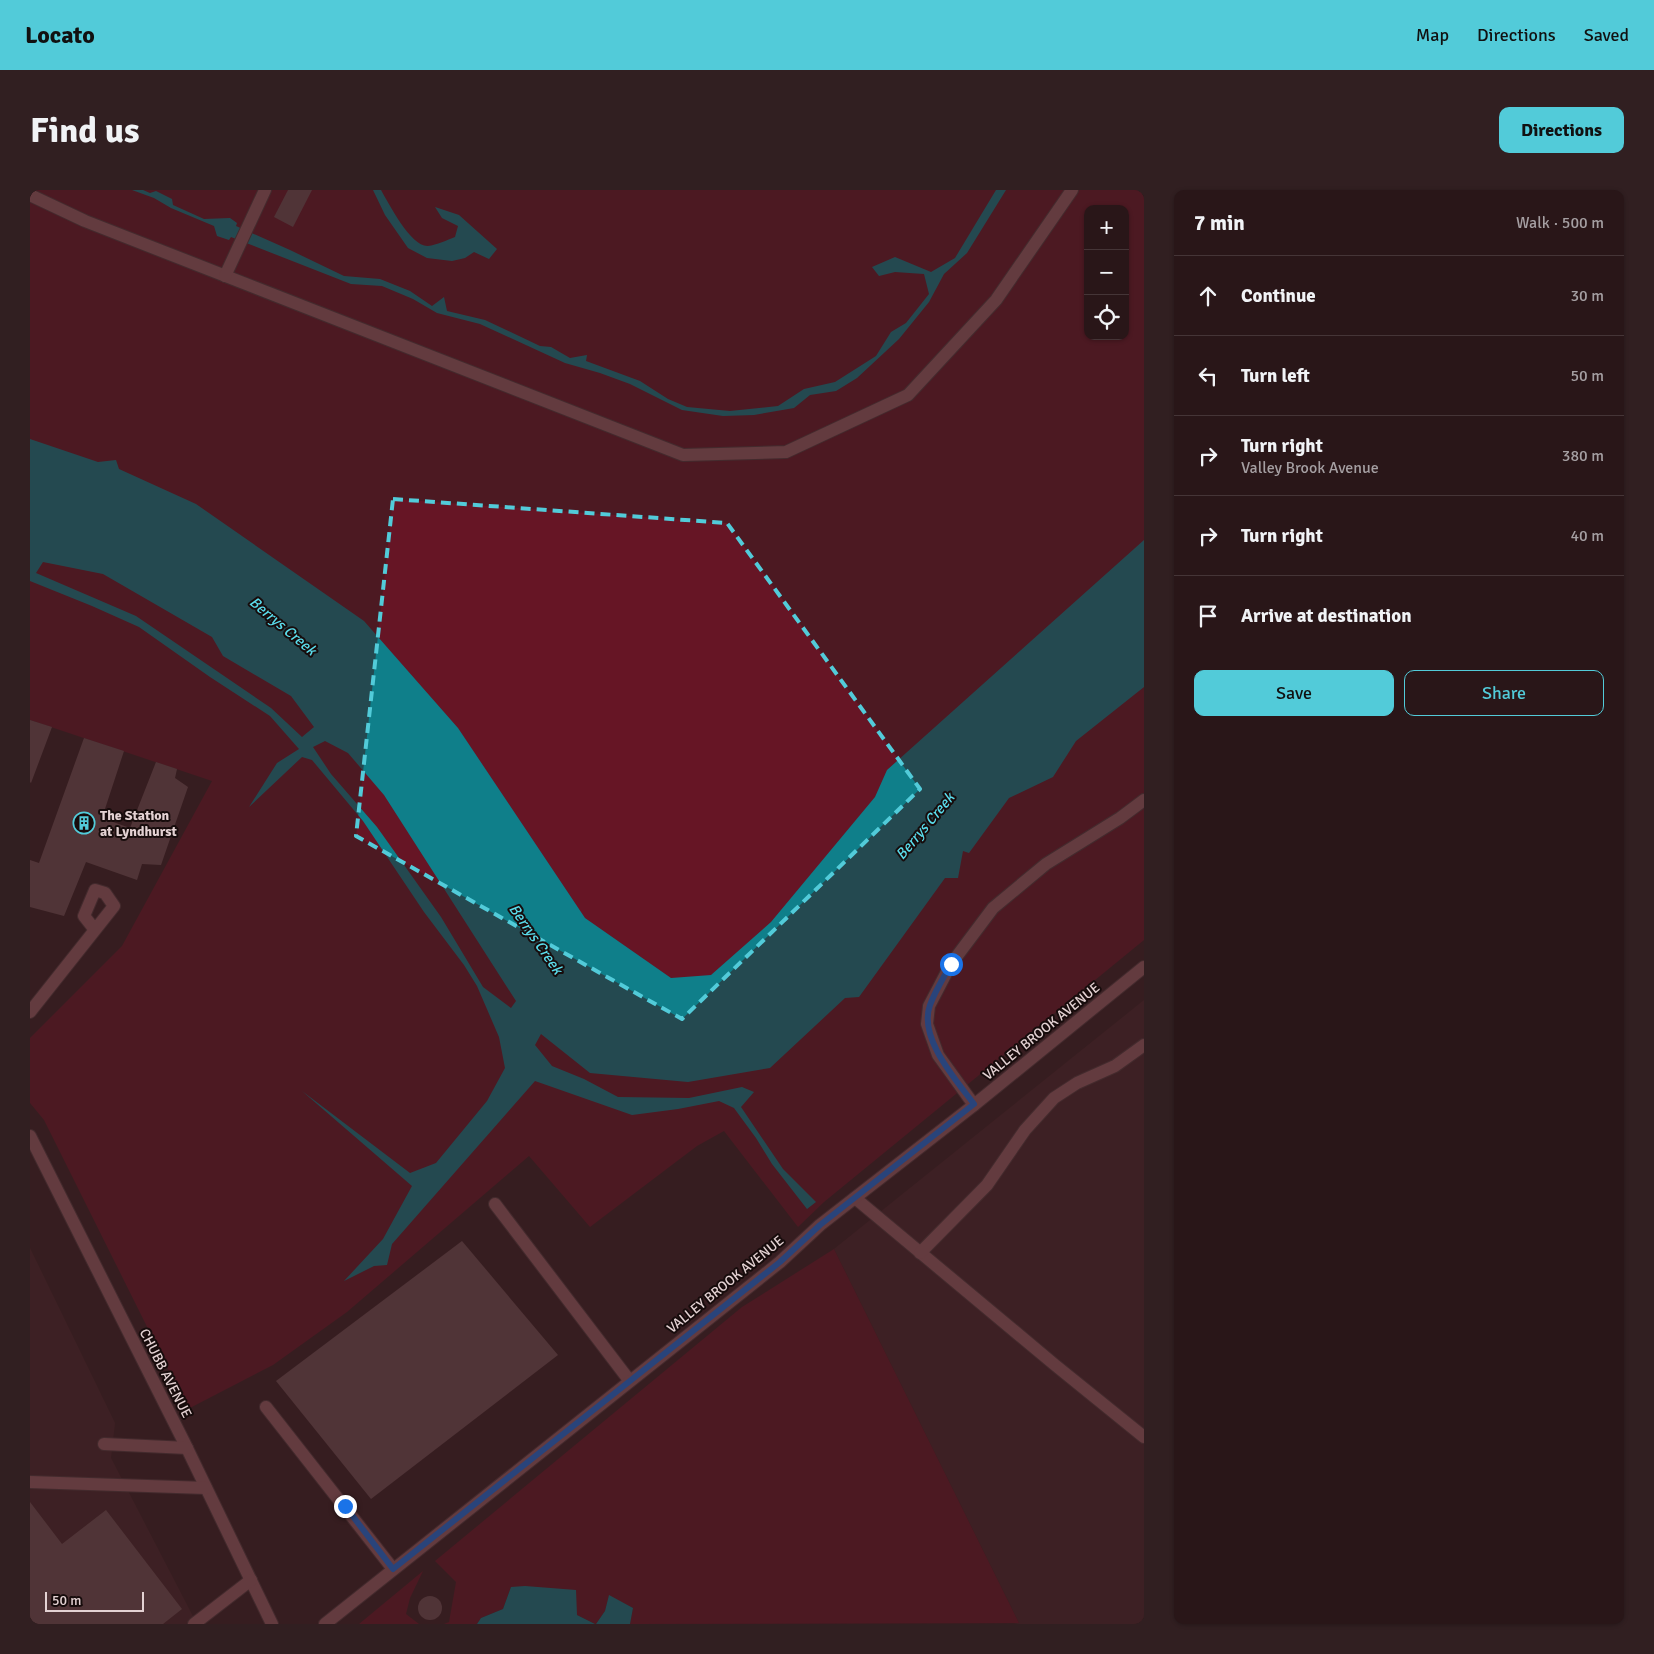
<!DOCTYPE html>
<meta charset="utf-8">
<style>
:root{--surface:#291618;--page:#311f21;--text:#f1f3f6;--muted:#a59fa2;--line:#453537;--accent:#52cbd9}
body{margin:0;font-family:Signika,sans-serif;background:var(--page);color:var(--text)}
.controls{position:absolute;right:15px;top:15px;display:grid;overflow:hidden;border-radius:10px;box-shadow:0 1px 4px #0004}
.controls button{width:45px;height:45px;display:grid;place-items:center;padding:0;border:0;border-bottom:1px solid var(--line);background:var(--surface);color:var(--text);font:25px sans-serif}
.scale{position:absolute;left:15px;bottom:12px;width:99px;box-sizing:border-box;padding-left:5px;border:2px solid #e4d2d3;border-top:0;font-size:14px;line-height:18px;white-space:nowrap;color:#e4d2d3;-webkit-text-stroke:4px #170c0c;paint-order:stroke}
.stop{position:absolute;width:15px;height:15px;margin:-11px;border:4px solid #1a73e8;border-radius:50%;background:#fff}
.stop.end{background:#1a73e8;border-color:#fff;box-shadow:0 1px 5px #0008}
.list{margin:0;padding:0;list-style:none}
h2{display:flex;justify-content:space-between;align-items:center;height:65px;margin:0;padding:0 20px;font-size:21px}
h2 small{font-size:16px;font-weight:400;color:var(--muted)}
.list li{display:grid;grid-template-columns:32px 1fr auto;gap:15px;align-items:center;box-sizing:border-box;height:80px;padding:0 20px;border-top:1px solid var(--line)}
.list b{display:block;font-size:19px;white-space:nowrap}
.list p{margin:0;font-size:16px;white-space:nowrap;color:var(--muted)}
.list em{font-size:16px;font-style:normal;color:var(--muted)}
.actions{display:flex;gap:10px;padding:15px 20px}
.actions a{flex:1;padding:11px 0;border:1px solid var(--accent);border-radius:10px;text-align:center;font-size:18px;color:var(--accent)}
.actions .main{background:var(--accent);color:#111}
.icon{flex:none;width:28px;height:28px;fill:none;stroke:currentColor;stroke-width:2;stroke-linecap:round;stroke-linejoin:round}
.map{position:relative;flex:none;width:1114px;height:1434px;overflow:hidden;border-radius:10px}
header{display:flex;align-items:center;gap:30px;box-sizing:border-box;height:70px;padding:0 25px;background:var(--accent);color:#111}
header strong{font-size:24px}
nav{display:flex;gap:28px;margin-inline-start:auto;font-size:18px}
.intro{display:flex;align-items:center;justify-content:space-between;box-sizing:border-box;height:120px;padding:0 30px}
h1{margin:0;font-size:35px}
.button{padding:12px 22px;border-radius:10px;background:var(--accent);color:#111;font-size:18px;font-weight:700}
main{display:flex;gap:30px;padding:0 30px}
aside{flex:1;background:var(--surface);border-radius:10px;box-shadow:0 1px 4px #0004}
.map>svg:first-child{display:block}
.built{fill:#462528}
.green{fill:#661525;fill-rule:evenodd}
.water{fill:#0f7f8a;fill-rule:evenodd}
.building{fill:#6f5153}
.lines{fill:none;stroke-linecap:round;stroke-linejoin:round}
.minor-casing{stroke:#533b3d;stroke-width:14}
.minor{stroke:#9a5f64;stroke-width:12}
.route{stroke:#1a73e8;stroke-width:6}
.marked{fill:none;stroke:#52cbd9;stroke-width:4;stroke-dasharray:10 6;stroke-linejoin:round}
.labels{text-anchor:middle;stroke-width:4;stroke-linejoin:round;paint-order:stroke}
.poi-label{font-size:14px;font-weight:bold;fill:#e4d2d3;stroke:#170c0c;text-anchor:start}
.street-label{font-size:14px;fill:#e4d2d3;stroke:#170c0c}
.water-label{font-size:15px;font-style:italic;fill:#5adceb;stroke:#170c0c}
</style>
<header>
<strong>Locato</strong>
<nav><a>Map</a><a>Directions</a><a>Saved</a></nav>
</header>
<div class="intro"><h1>Find us</h1><a class="button">Directions</a></div>
<main>
<div class="map">
<svg width="1114" height="1434" viewBox="0 0 1114 1434">
<rect width="100%" height="100%" fill="#371e20"/>
<g class="built">
<path d="M 1114,810 L 1114,1434 L 984,1434 L 989,1433 L 804,1059 Z"/>
<path d="M 0,1058 L 85,1233 L 81,1268 L 167,1434 L 0,1434 Z"/>
</g>
<g class="green">
<path d="M 0,0 L 1114,0 L 1114,750 L 794,1012 L 768,1037 L 694,941 L 667,956 L 560,1037 L 499,966 L 317,1122 L 243,1175 L 158,1219 L 14,930 L 0,913 L 0,848 L 92,756 L 182,591 L 0,530 ZM 1058,19 L 1095,19 L 1095,146 L 1058,146 Z"/>
<path d="M 804,1059 L 989,1433 L 600,1434 L 603,1418 L 579,1406 L 575,1421 L 566,1434 L 565,1434 L 547,1425 L 481,1397 L 473,1419 L 451,1428 L 447,1434 L 414,1434 L 419,1432 L 426,1392 L 405,1371 L 712,1117 Z"/>
<path d="M 393,1381 L 380,1408 L 376,1424 L 389,1434 L 329,1434 Z"/>
</g>
<g class="water">
<path d="M 102,0 L 113,0 L 120,3 L 126,1 L 142,9 L 143,15 L 174,29 L 200,28 L 207,33 L 206,36 L 260,60 L 314,86 L 350,89 L 380,101 L 402,116 L 414,107 L 417,121 L 455,130 L 510,156 L 521,157 L 540,168 L 557,165 L 556,171 L 610,191 L 638,209 L 657,217 L 700,221 L 748,216 L 774,199 L 805,192 L 846,166 L 861,142 L 876,133 L 899,104 L 894,84 L 865,82 L 849,86 L 842,77 L 865,67 L 901,82 L 925,68 L 966,0 L 976,0 L 937,63 L 914,84 L 899,112 L 869,149 L 827,188 L 806,201 L 780,205 L 764,218 L 724,225 L 693,226 L 652,220 L 600,194 L 570,183 L 535,173 L 450,134 L 407,123 L 383,109 L 352,96 L 321,94 L 201,47 L 199,50 L 187,46 L 184,36 L 141,18 L 124,8 Z"/>
<path d="M 343,0 L 351,0 C 359,14 381,57 398,56 C 407,55 417,50 425,47 L 428,36 L 412,28 L 405,17 L 429,25 L 467,59 L 459,69 L 444,62 L 435,68 L 422,71 L 397,68 L 378,58 L 355,25 Z"/>
<path d="M 0,249 L 68,272 L 86,270 L 89,279 L 166,314 L 334,431 L 428,538 L 555,728 L 641,788 L 681,785 L 741,732 L 845,607 L 857,580 L 1114,350 L 1114,497 L 1046,551 L 1023,587 L 979,608 L 939,663 L 933,661 L 928,688 L 915,688 L 829,807 L 815,808 L 740,878 L 658,892 L 560,883 L 511,844 L 505,855 L 522,876 L 554,889 L 588,907 L 659,908 L 712,897 L 724,902 L 711,917 L 753,979 L 786,1012 L 777,1019 L 742,974 L 726,948 L 704,918 L 689,911 L 648,919 L 602,925 L 505,891 L 362,1054 L 357,1075 L 344,1076 L 314,1091 L 353,1049 L 382,996 L 272,901 L 380,983 L 406,973 L 457,911 L 475,878 L 469,847 L 447,796 L 434,775 L 394,722 L 333,631 L 282,570 L 272,567 L 219,617 L 247,573 L 269,559 L 240,526 L 180,487 L 109,437 L 62,416 L 0,391 ZM 13,372 L 73,384 L 182,447 L 193,466 L 261,506 L 284,537 L 272,547 L 241,518 L 106,426 L 6,383 ZM 295,551 L 318,563 L 354,605 L 486,811 L 481,818 L 453,797 L 411,727 L 347,637 L 301,584 L 283,557 Z"/>
<path d="M 495,1396 L 546,1400 L 547,1425 L 565,1434 L 447,1434 L 451,1428 L 473,1419 L 481,1397 Z"/>
<path d="M 579,1405 L 603,1418 L 600,1434 L 566,1434 L 575,1421 Z"/>
</g>
<g class="building">
<path d="M 258,0 L 282,0 L 263,37 L 244,27 Z"/>
<path d="M 0,530 L 22,537 L 1,593 L 0,592 Z"/>
<path d="M 54,548 L 94,561 L 72,628 L 100,638 L 126,572 L 147,579 L 145,588 L 158,597 L 131,675 L 112,674 L 107,690 L 56,672 L 34,726 L 0,717 L 0,670 L 9,673 Z"/>
<path d="M 432,1051 L 528,1165 L 341,1309 L 246,1191 Z"/>
<path d="M 0,1312 L 32,1354 L 76,1320 L 152,1419 L 133,1434 L 0,1434 Z"/>
<circle cx="400" cy="1418" r="12"/>
</g>
<g class="lines">
<g class="minor-casing">
<g id="minor">
<path d="M 0,5 L 55,31 L 653,265 L 756,262 L 878,205 L 966,110 L 1042,0"/>
<path d="M 195,86 L 235,0"/>
<path d="M 0,822 L 84,716 L 75,703 L 65,700 L 54,726 L 65,740"/>
<path d="M 944,915 L 908,865 L 897,834 L 899,816 L 921,774 L 963,718 L 1016,674 L 1090,628 L 1114,610"/>
<path d="M 0,946 L 154,1252 L 242,1434"/>
<path d="M 825,1008 L 1025,1175 L 1114,1247"/>
<path d="M 465,1014 L 599,1190"/>
<path d="M 890,1063 L 957,995 L 995,940 L 1024,908 L 1047,893 L 1085,876 L 1114,855"/>
<path d="M 236,1217 L 363,1379"/>
<path d="M 74,1254 L 157,1258"/>
<path d="M 0,1292 L 176,1298"/>
<path d="M 164,1434 L 221,1390"/>
<path d="M 295,1434 L 750,1072 L 790,1035 L 944,915 L 1114,777"/>
</g>
</g>
<use href="#minor" class="minor"/>
</g>
<g class="lines">
<path class="route" d="M 315,1316 L 363,1379 L 750,1072 L 790,1035 L 944,914 C 926,890 888,848 900,815 C 905,801 914,787 921,774"/>
</g>
<path d="M0 0H1114V1434H0ZM 363,309 L 697,333 L 890,599 L 652,829 L 326,646 Z" fill="#371e20" fill-opacity=".55" fill-rule="evenodd"/>
<path class="marked" d="M 363,309 L 697,333 L 890,599 L 652,829 L 326,646 Z"/>
<defs>
<g id="building-ring" transform="scale(1.125)"><circle r="9.5" fill="#170c0c" stroke="#52cbd9" stroke-width="1.5"/><path d="M-4-6H4V6H1V3H-1V6H-4ZM-2.5-4.3h1.7v1.8h-1.7ZM.8-4.3h1.7v1.8H.8ZM-2.5-1h1.7V.8h-1.7ZM.8-1h1.7V.8H.8Z" fill="#52cbd9"/></g>
</defs>
<g fill-rule="evenodd">
<use href="#building-ring" x="54" y="633"/>
</g>
<g class="labels">
<g class="poi-label">
<text x="70" y="630">The Station<tspan x="70" dy="16">at Lyndhurst</tspan></text>
</g>
<g class="street-label">
<text transform="translate(1011 841) rotate(-39)" y="5">VALLEY BROOK AVENUE</text>
<text transform="translate(695 1094) rotate(-39)" y="5">VALLEY BROOK AVENUE</text>
<text transform="translate(136 1183) rotate(63)" y="5">CHUBB AVENUE</text>
</g>
<g class="water-label">
<text transform="translate(253 436) rotate(40)" y="5">Berrys Creek</text>
<text transform="translate(895 636) rotate(-50)" y="5">Berrys Creek</text>
<text transform="translate(506 749) rotate(55)" y="5">Berrys Creek</text>
</g>
</g>
</svg>
<div class="controls">
<button>+</button>
<button>−</button>
<button><svg class="icon" aria-label="locate" viewBox="0 0 24 24"><circle cx="12" cy="12" r="6"/><path d="M12 2v4M12 18v4M2 12h4M18 12h4"/></svg></button>
</div>
<div class="scale">50 m</div>
<div class="stop" style="left:921px;top:774px"></div>
<div class="stop end" style="left:315px;top:1316px"></div>
</div>
<aside>
<h2>7 min<small>Walk · 500 m</small></h2>
<ul class="list">
<li><svg class="icon" aria-label="ahead" viewBox="0 0 24 24"><path d="M12 20V5M6 11l6-6 6 6"/></svg><div><b>Continue</b></div><em>30 m</em></li>
<li><svg class="icon" aria-label="left" viewBox="0 0 24 24"><path d="M17 20v-9H6M10 6l-5 5 5 5"/></svg><div><b>Turn left</b></div><em>50 m</em></li>
<li><svg class="icon" aria-label="right" viewBox="0 0 24 24"><path d="M7 20v-9h11M14 6l5 5-5 5"/></svg><div><b>Turn right</b><p>Valley Brook Avenue</p></div><em>380 m</em></li>
<li><svg class="icon" aria-label="right" viewBox="0 0 24 24"><path d="M7 20v-9h11M14 6l5 5-5 5"/></svg><div><b>Turn right</b></div><em>40 m</em></li>
<li><svg class="icon" aria-label="arrive" viewBox="0 0 24 24"><path d="M6 21V4h12l-3 4 3 4H6"/></svg><div><b>Arrive at destination</b></div></li>
</ul>
<div class="actions"><a class="main">Save</a><a>Share</a></div>
</aside>
</main>
